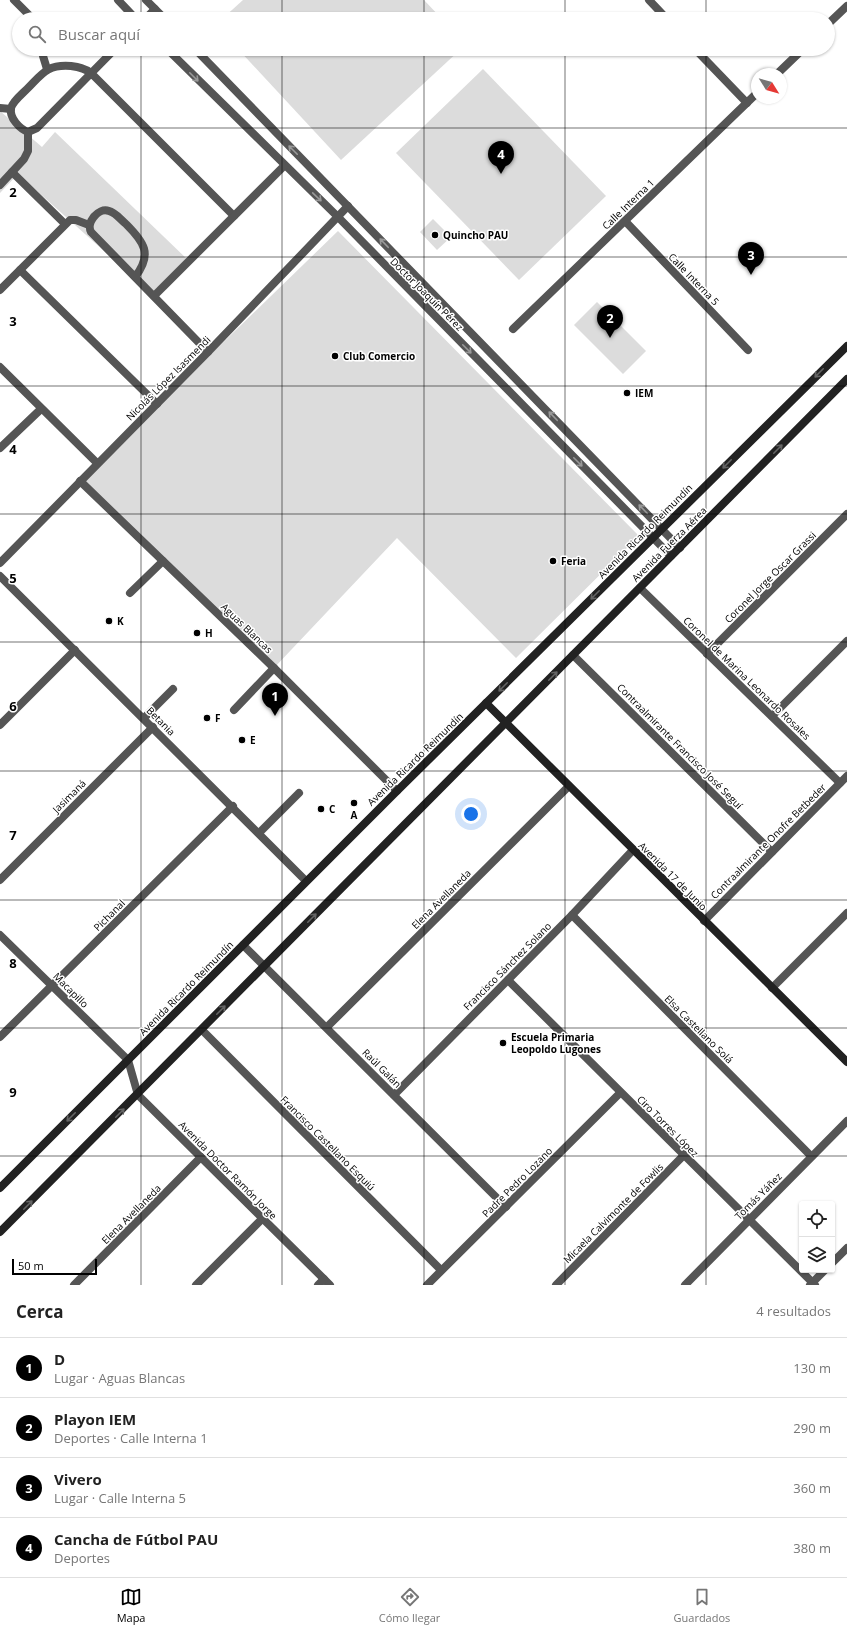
<!DOCTYPE html>
<html lang="es">
<meta charset="utf-8">
<style>
:root{--surface:#fff;--page:#f6f6f6;--text:#222;--muted:#767676;--line:#e0e0e0;--accent:#000}
body{margin:0;font-family:"Open Sans",sans-serif;background:var(--page);color:var(--text)}
.controls{position:absolute;right:12px;bottom:12px;display:grid;overflow:hidden;border-radius:4px;box-shadow:0 1px 3px #0004}
.controls button{width:36px;height:36px;display:grid;place-items:center;padding:0;border:0;border-bottom:1px solid var(--line);background:var(--surface);color:var(--text);font:20px sans-serif}
.compass{position:absolute;left:751px;top:68px;width:36px;height:36px;border-radius:50%;background:var(--surface);box-shadow:0 1px 3px #0004;rotate:127deg}
.scale{position:absolute;left:12px;bottom:10px;width:85px;box-sizing:border-box;padding-left:4px;border:2px solid #000;border-top:0;font-size:11px;line-height:14px;white-space:nowrap;color:#000;-webkit-text-stroke:3px #fff;paint-order:stroke}
.you{position:absolute;left:471px;top:814px;width:14px;height:14px;margin:-10px;border:3px solid #fff;border-radius:50%;background:#1a73e8;box-shadow:0 0 0 6px #1a73e833}
.badge{display:grid;place-items:center;width:26px;height:26px;border-radius:50%;background:var(--accent);color:#fff;font-size:13px;font-weight:700}
.pin{position:absolute;translate:-50% -33px;filter:drop-shadow(0 1px 2px #0008)}
.pin::after{content:'';position:absolute;top:21px;width:14px;height:12px;background:inherit;clip-path:polygon(0 0,100% 0,50% 100%)}
.list{margin:0;padding:0;list-style:none}
h2{display:flex;justify-content:space-between;align-items:center;height:52px;margin:0;padding:0 16px;font-size:17px}
h2 small{font-size:13px;font-weight:400;color:var(--muted)}
.list li{display:grid;grid-template-columns:26px 1fr auto;gap:12px;align-items:center;box-sizing:border-box;height:60px;padding:0 16px;border-top:1px solid var(--line)}
.list b{display:block;font-size:15px;white-space:nowrap}
.list p{margin:0;font-size:13px;white-space:nowrap;color:var(--muted)}
.list em{font-size:13px;font-style:normal;color:var(--muted)}
.icon{flex:none;width:22px;height:22px;fill:none;stroke:currentColor;stroke-width:2;stroke-linecap:round;stroke-linejoin:round}
.map{position:relative;flex:none;width:847px;height:1285px;overflow:hidden}
.search{position:absolute;background:var(--surface);box-shadow:0 1px 3px #0004;left:12px;right:12px;top:12px;height:44px;display:flex;align-items:center;gap:10px;box-sizing:border-box;padding:0 14px;border-radius:22px;color:var(--muted);font-size:15px}
.sheet{height:292px;background:var(--surface)}
nav{display:flex;justify-content:space-around;align-items:center;box-sizing:border-box;height:56px;border-top:1px solid var(--line);background:var(--surface);font-size:11px;color:var(--muted)}
nav a{display:grid;justify-items:center;gap:2px}
nav .on{color:var(--accent)}
.map>svg:first-child{display:block}
.green{fill:#dcdcdc}
.lines{fill:none;stroke-linecap:round;stroke-linejoin:round}
.street{stroke:#555;stroke-width:8}
.secondary{stroke:#222;stroke-width:8}
.oneway{stroke:#999}
.oneway2{stroke:#646464}
.grid{fill:none;stroke:#000;stroke-width:1;stroke-opacity:0.55}
.poi-dot{fill:#000;stroke:#fff;stroke-width:1.5}
.labels{text-anchor:middle;stroke-width:3;stroke-linejoin:round;paint-order:stroke}
.street-label{font-size:10px;fill:#000;stroke:#fff}
.poi-label{font-size:10px;font-weight:bold;fill:#000;stroke:#fff;text-anchor:start}
.grid-label{font-size:13px;text-anchor:middle;font-weight:bold;fill:#000;stroke:#fff;stroke-width:3;stroke-linejoin:round;paint-order:stroke}
</style>
<div class="map">
<svg width="847" height="1285" viewBox="0 0 847 1285">
<rect width="100%" height="100%" fill="#fff"/>
<g class="green">
<path d="M 243,0 L 424,0 L 442,19 L 222,19 Z"/>
<path d="M 238,49 L 461,49 L 341,160 Z"/>
<path d="M 483,69 L 606,196 L 519,280 L 396,153 Z"/>
<path d="M 0,111 L 42,147 L 55,132 L 189,261 L 152,294 L 18,174 L 0,193 Z"/>
<path d="M 433,219 L 451,237 L 437,250 L 420,232 Z"/>
<path d="M 338,231 L 639,536 L 516,658 L 397,538 L 274,668 L 80,481 Z"/>
<path d="M 597,302 L 646,351 L 623,374 L 574,325 Z"/>
</g>
<g class="lines">
<g class="street">
<path d="M 14,0 L 33,19"/>
<path d="M 118,0 L 136,19"/>
<path d="M 146,0 L 165,19"/>
<path d="M 649,0 L 667,19"/>
<path d="M 145,19 L 155,9"/>
<path d="M 828,24 L 847,6"/>
<path d="M 43,49 L 43,56 L 47,69"/>
<path d="M 115,49 L 37,128 L 28,132 C 20,129 9,118 11,108 C 13,101 21,95 27,89 C 42,74 47,64 71,66 C 78,67 85,68 91,73 L 234,216"/>
<path d="M 167,49 L 338,217 L 671,556"/>
<path d="M 195,49 L 680,548"/>
<path d="M 695,49 L 747,103"/>
<path d="M 777,74 L 803,49"/>
<path d="M 0,108 L 11,109"/>
<path d="M 12,172 L 65,224"/>
<path d="M 0,185 L 24,159 L 28,151 L 28,132"/>
<path d="M 625,221 L 748,350"/>
<path d="M 20,270 L 157,404"/>
<path d="M 135,277 C 153,254 144,242 126,224 C 121,220 115,212 109,211 C 98,207 86,223 91,232 L 208,352"/>
<path d="M 0,290 L 70,220 L 76,220 L 89,225"/>
<path d="M 154,296 L 284,166"/>
<path d="M 513,329 L 757,93"/>
<path d="M 0,367 L 97,463"/>
<path d="M 0,448 L 41,409"/>
<path d="M 80,481 L 274,668 L 397,791"/>
<path d="M 0,563 L 208,352 L 348,206"/>
<path d="M 0,576 L 306,881"/>
<path d="M 640,588 L 840,783"/>
<path d="M 130,593 L 163,561"/>
<path d="M 707,654 L 847,514"/>
<path d="M 573,655 L 772,852"/>
<path d="M 234,710 L 274,668"/>
<path d="M 772,716 L 847,641"/>
<path d="M 144,718 L 173,689"/>
<path d="M 0,725 L 75,650"/>
<path d="M 259,833 L 299,793"/>
<path d="M 0,880 L 153,727"/>
<path d="M 572,915 L 811,1156"/>
<path d="M 704,921 L 847,776"/>
<path d="M 0,935 L 128,1060 L 138,1095 L 330,1285"/>
<path d="M 243,945 L 506,1207"/>
<path d="M 508,980 L 815,1285"/>
<path d="M 772,988 L 847,913"/>
<path d="M 327,1027 L 569,786"/>
<path d="M 202,1030 L 441,1270"/>
<path d="M 0,1037 L 233,806"/>
<path d="M 394,1095 L 572,915 L 633,850"/>
<path d="M 832,1263 L 847,1248"/>
<path d="M 74,1285 L 201,1157"/>
<path d="M 196,1285 L 263,1218"/>
<path d="M 318,1285 L 324,1279"/>
<path d="M 427,1285 L 620,1093"/>
<path d="M 556,1285 L 684,1155"/>
<path d="M 685,1285 L 847,1121"/>
<path d="M 810,1285 L 825,1270"/>
</g>
<g class="secondary">
<path d="M 486,703 L 847,1062"/>
<path d="M 0,1188 L 397,791 L 847,346"/>
<path d="M 0,1232 L 847,379"/>
</g>
</g>
<defs><path id="oneway-shaft" d="M-6 0H5M1.5-3L5.5 0L1.5 3" fill="none" stroke-width="1.6" stroke-linecap="round" stroke-linejoin="round"/></defs>
<g class="oneway">
<use href="#oneway-shaft" transform="translate(194 77) rotate(45)"/>
<use href="#oneway-shaft" transform="translate(293 150) rotate(-135)"/>
<use href="#oneway-shaft" transform="translate(317 197) rotate(44)"/>
<use href="#oneway-shaft" transform="translate(384 243) rotate(-134)"/>
<use href="#oneway-shaft" transform="translate(467 349) rotate(45)"/>
<use href="#oneway-shaft" transform="translate(553 416) rotate(-134)"/>
<use href="#oneway-shaft" transform="translate(578 462) rotate(45)"/>
<use href="#oneway-shaft" transform="translate(643 509) rotate(-134)"/>
</g>
<g class="oneway2">
<use href="#oneway-shaft" transform="translate(819 373) rotate(135)"/>
<use href="#oneway-shaft" transform="translate(778 449) rotate(-45)"/>
<use href="#oneway-shaft" transform="translate(727 464) rotate(135)"/>
<use href="#oneway-shaft" transform="translate(595 595) rotate(135)"/>
<use href="#oneway-shaft" transform="translate(553 676) rotate(-45)"/>
<use href="#oneway-shaft" transform="translate(503 687) rotate(135)"/>
<use href="#oneway-shaft" transform="translate(312 918) rotate(-45)"/>
<use href="#oneway-shaft" transform="translate(221 1010) rotate(-45)"/>
<use href="#oneway-shaft" transform="translate(120 1113) rotate(-45)"/>
<use href="#oneway-shaft" transform="translate(71 1117) rotate(135)"/>
<use href="#oneway-shaft" transform="translate(28 1205) rotate(-45)"/>
</g>
<path class="grid" d="M 141,0 L 141,19M 282,0 L 282,19M 424,0 L 424,19M 565,0 L 565,19M 706,0 L 706,19M 141,49 L 141,1285M 282,49 L 282,1285M 424,49 L 424,1285M 565,49 L 565,1285M 706,49 L 706,1285M 0,128 L 847,128M 0,257 L 847,257M 0,386 L 847,386M 0,514 L 847,514M 0,642 L 847,642M 0,771 L 847,771M 0,900 L 847,900M 0,1028 L 847,1028M 0,1156 L 847,1156"/>
<g class="poi-dot">
<circle cx="435" cy="235" r="4"/>
<circle cx="335" cy="356" r="4"/>
<circle cx="627" cy="393" r="4"/>
<circle cx="553" cy="561" r="4"/>
<circle cx="109" cy="621" r="4"/>
<circle cx="197" cy="633" r="4"/>
<circle cx="207" cy="718" r="4"/>
<circle cx="242" cy="740" r="4"/>
<circle cx="354" cy="803" r="4"/>
<circle cx="321" cy="809" r="4"/>
<circle cx="503" cy="1043" r="4"/>
</g>
<g class="labels">
<g class="street-label">
<text transform="translate(628 204) rotate(-44)" y="4">Calle Interna 1</text>
<text transform="translate(694 279) rotate(46)" y="4">Calle Interna 5</text>
<text transform="translate(427 294) rotate(45)" y="4">Doctor Joaquín Pérez</text>
<text transform="translate(168 378) rotate(-45)" y="4">Nicolás López Isasmendi</text>
<text transform="translate(645 531) rotate(-45)" y="4">Avenida Ricardo Reimundín</text>
<text transform="translate(669 544) rotate(-45)" y="4">Avenida Fuerza Aérea</text>
<text transform="translate(770 577) rotate(-45)" y="4">Coronel Jorge Oscar Grassi</text>
<text transform="translate(247 628) rotate(44)" y="4">Aguas Blancas</text>
<text transform="translate(747 678) rotate(44)" y="4">Coronel de Marina Leonardo Rosales</text>
<text transform="translate(161 721) rotate(45)" y="4">Betania</text>
<text transform="translate(680 746) rotate(45)" y="4">Contraalmirante Francisco José Seguí</text>
<text transform="translate(415 759) rotate(-44)" y="4">Avenida Ricardo Reimundín</text>
<text transform="translate(69 796) rotate(-45)" y="4">Jasimaná</text>
<text transform="translate(768 841) rotate(-45)" y="4">Contraalmirante Onofre Betbeder</text>
<text transform="translate(673 876) rotate(45)" y="4">Avenida 17 de Junio</text>
<text transform="translate(441 899) rotate(-45)" y="4">Elena Avellaneda</text>
<text transform="translate(109 915) rotate(-45)" y="4">Pichanal</text>
<text transform="translate(507 966) rotate(-45)" y="4">Francisco Sánchez Solano</text>
<text transform="translate(186 988) rotate(-45)" y="4">Avenida Ricardo Reimundín</text>
<text transform="translate(71 990) rotate(45)" y="4">Macapillo</text>
<text transform="translate(699 1029) rotate(45)" y="4">Elsa Castellano Solá</text>
<text transform="translate(382 1068) rotate(45)" y="4">Raúl Galán</text>
<text transform="translate(668 1126) rotate(45)" y="4">Ciro Torres López</text>
<text transform="translate(328 1143) rotate(45)" y="4">Francisco Castellano Esquiú</text>
<text transform="translate(228 1170) rotate(45)" y="4">Avenida Doctor Ramón Jorge</text>
<text transform="translate(517 1182) rotate(-45)" y="4">Padre Pedro Lozano</text>
<text transform="translate(758 1196) rotate(-45)" y="4">Tomás Yáñez</text>
<text transform="translate(613 1213) rotate(-45)" y="4">Micaela Calvimonte de Fowlis</text>
<text transform="translate(131 1214) rotate(-45)" y="4">Elena Avellaneda</text>
</g>
<g class="poi-label">
<text x="443" y="239">Quincho PAU</text>
<text x="343" y="360">Club Comercio</text>
<text x="635" y="397">IEM</text>
<text x="561" y="565">Feria</text>
<text x="117" y="625">K</text>
<text x="205" y="637">H</text>
<text x="215" y="722">F</text>
<text x="250" y="744">E</text>
<text x="329" y="813">C</text>
<text x="354" y="819" text-anchor="middle">A</text>
<text x="511" y="1041">Escuela Primaria<tspan x="511" dy="12">Leopoldo Lugones</tspan></text>
</g>
</g>
<g class="grid-label">
<text x="13" y="197">2</text>
<text x="13" y="326">3</text>
<text x="13" y="454">4</text>
<text x="13" y="583">5</text>
<text x="13" y="711">6</text>
<text x="13" y="840">7</text>
<text x="13" y="968">8</text>
<text x="13" y="1097">9</text>
</g>
</svg>
<div class="controls">
<button><svg class="icon" aria-label="locate" viewBox="0 0 24 24"><circle cx="12" cy="12" r="6"/><path d="M12 2v4M12 18v4M2 12h4M18 12h4"/></svg></button>
<button><svg class="icon" aria-label="layers" viewBox="0 0 24 24"><path d="M12 4l9 5-9 5-9-5zM3 14l9 5 9-5"/></svg></button>
</div>
<svg class="compass" viewBox="-18 -18 36 36"><path d="M0-13l5 13h-10z" fill="#e53935"/><path d="M0 13l5-13h-10z" fill="#767676"/></svg>
<div class="scale">50 m</div>
<div class="you"></div>
<div class="pin badge" style="left:275px;top:716px">1</div>
<div class="pin badge" style="left:610px;top:338px">2</div>
<div class="pin badge" style="left:751px;top:275px">3</div>
<div class="pin badge" style="left:501px;top:174px">4</div>
<div class="search"><svg class="icon" aria-label="search" viewBox="0 0 24 24"><circle cx="10" cy="10" r="6"/><path d="M15 15l6 6"/></svg>Buscar aquí</div>
</div>
<section class="sheet">
<h2>Cerca<small>4 resultados</small></h2>
<ul class="list">
<li><span class="badge">1</span><div><b>D</b><p>Lugar · Aguas Blancas</p></div><em>130 m</em></li>
<li><span class="badge">2</span><div><b>Playon IEM</b><p>Deportes · Calle Interna 1</p></div><em>290 m</em></li>
<li><span class="badge">3</span><div><b>Vivero</b><p>Lugar · Calle Interna 5</p></div><em>360 m</em></li>
<li><span class="badge">4</span><div><b>Cancha de Fútbol PAU</b><p>Deportes</p></div><em>380 m</em></li>
</ul>
</section>
<nav>
<a class="on"><svg class="icon" aria-label="map" viewBox="0 0 24 24"><path d="M3 6l6-2 6 2 6-2v14l-6 2-6-2-6 2zM9 4v14M15 6v14"/></svg>Mapa</a>
<a><svg class="icon" aria-label="directions" viewBox="0 0 24 24"><path d="M12 3l9 9-9 9-9-9zM9 14v-3h6M13 9l2 2-2 2"/></svg>Cómo llegar</a>
<a><svg class="icon" aria-label="saved" viewBox="0 0 24 24"><path d="M7 4h10v16l-5-4-5 4z"/></svg>Guardados</a>
</nav>
